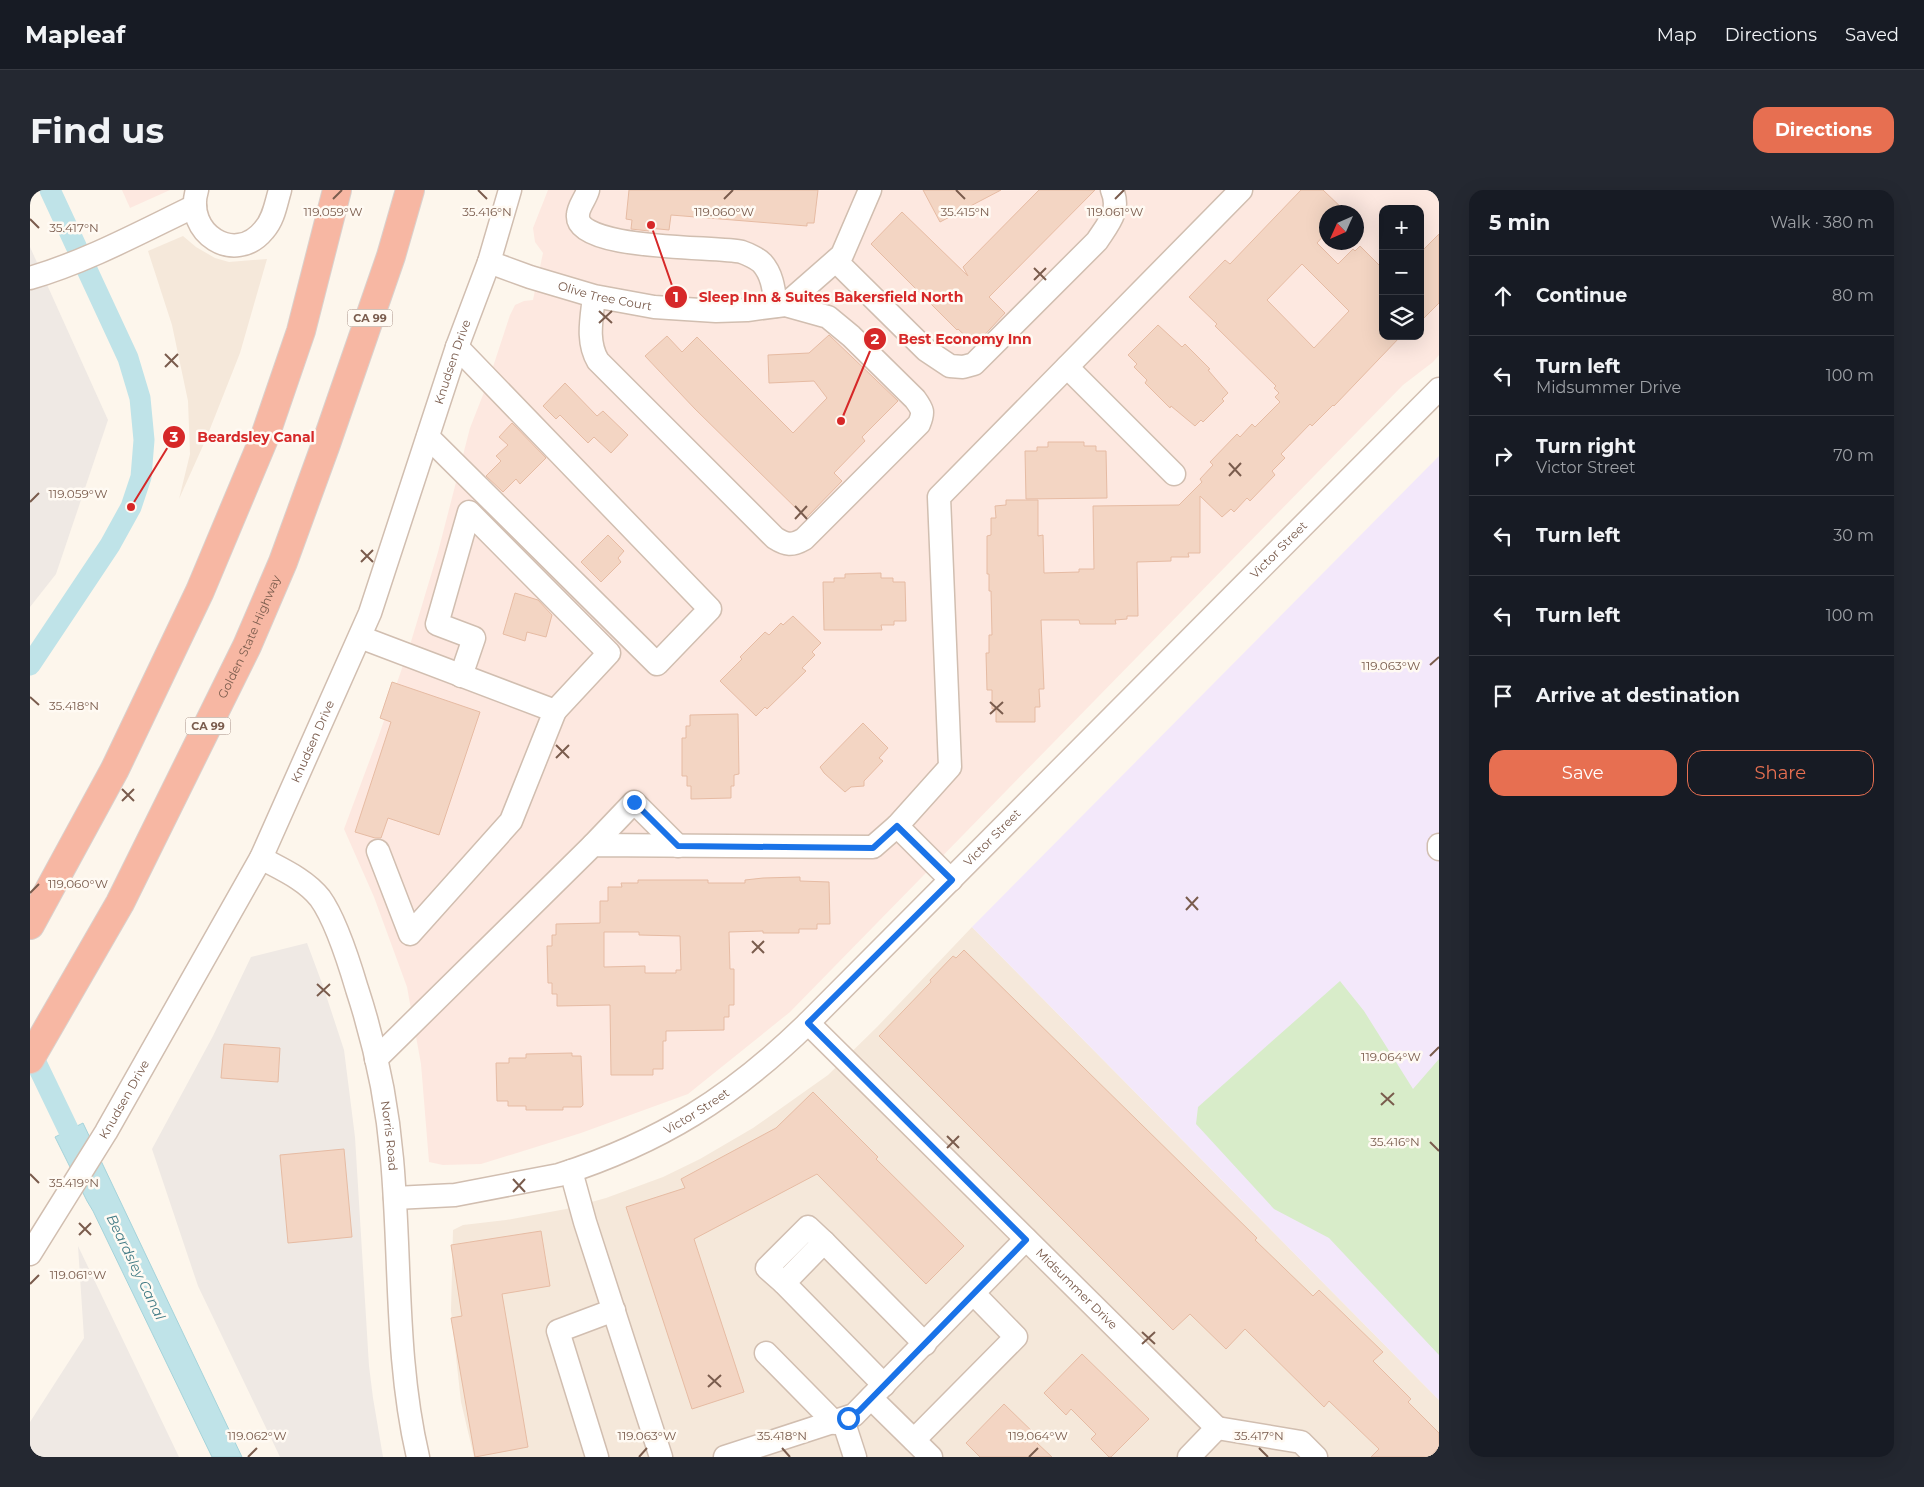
<!DOCTYPE html>
<meta charset="utf-8">
<style>
:root{--surface:#171b24;--page:#242831;--text:#f1f3f6;--muted:#9ea1a6;--line:#363941;--accent:#e76f51}
body{margin:0;font-family:Montserrat,sans-serif;background:var(--page);color:var(--text)}
.controls{position:absolute;right:15px;top:15px;display:grid;overflow:hidden;border-radius:10px;box-shadow:0 5px 20px #0002}
.controls button{width:45px;height:45px;display:grid;place-items:center;padding:0;border:0;border-bottom:1px solid var(--line);background:var(--surface);color:var(--text);font:25px sans-serif}
.compass{position:absolute;left:1289px;top:15px;width:45px;height:45px;border-radius:50%;background:var(--surface);box-shadow:0 5px 20px #0002;rotate:225deg}
.stop{position:absolute;width:15px;height:15px;margin:-11px;border:4px solid #1a73e8;border-radius:50%;background:#fff}
.stop.end{background:#1a73e8;border-color:#fff;box-shadow:0 1px 5px #0008}
.list{margin:0;padding:0;list-style:none}
h2{display:flex;justify-content:space-between;align-items:center;height:65px;margin:0;padding:0 20px;font-size:21px}
h2 small{font-size:16px;font-weight:400;color:var(--muted)}
.list li{display:grid;grid-template-columns:32px 1fr auto;gap:15px;align-items:center;box-sizing:border-box;height:80px;padding:0 20px;border-top:1px solid var(--line)}
.list b{display:block;font-size:19px;white-space:nowrap}
.list p{margin:0;font-size:16px;white-space:nowrap;color:var(--muted)}
.list em{font-size:16px;font-style:normal;color:var(--muted)}
.actions{display:flex;gap:10px;padding:15px 20px}
.actions a{flex:1;padding:11px 0;border:1px solid var(--accent);border-radius:15px;text-align:center;font-size:18px;color:var(--accent)}
.actions .main{background:var(--accent);color:#fff}
.icon{flex:none;width:28px;height:28px;fill:none;stroke:currentColor;stroke-width:2;stroke-linecap:round;stroke-linejoin:round}
.map{position:relative;flex:none;width:1409px;height:1267px;overflow:hidden;border-radius:15px}
header{display:flex;align-items:center;gap:30px;box-sizing:border-box;height:70px;padding:0 25px;background:var(--surface);border-bottom:1px solid var(--line)}
header strong{font-size:24px}
nav{display:flex;gap:28px;margin-inline-start:auto;font-size:18px}
.intro{display:flex;align-items:center;justify-content:space-between;box-sizing:border-box;height:120px;padding:0 30px}
h1{margin:0;font-size:35px}
.button{padding:12px 22px;border-radius:15px;background:var(--accent);color:#fff;font-size:18px;font-weight:700}
main{display:flex;gap:30px;padding:0 30px}
aside{flex:1;background:var(--surface);border-radius:15px;box-shadow:0 5px 20px #0002}
.map>svg:first-child{display:block}
.residential{fill:#f5e8da}
.commercial{fill:#fde8e0;fill-rule:evenodd}
.industrial{fill:#efe9e4}
.education{fill:#f3e8fa}
.green{fill:#d8ecc9}
.water{fill:#bfe3e8;stroke:#a5d3da}
.lines{fill:none;stroke-linecap:round;stroke-linejoin:round}
.canal{stroke:#bfe3e8;stroke-width:21}
.building{fill:#f3d5c3;stroke:#e6bba3;fill-rule:evenodd}
.minor-casing{stroke:#d1beb0;stroke-width:25}
.highway-casing{stroke:#dad1cd;stroke-width:30}
.minor{stroke:#fff;stroke-width:22}
.highway{stroke:#f7b7a3;stroke-width:28}
.route{stroke:#1a73e8;stroke-width:6}
.ticks{fill:none;stroke:#7a5c4d;stroke-width:2}
.labels{text-anchor:middle;stroke-width:5;stroke-linejoin:round;paint-order:stroke}
.shield{fill:#fffaf3;stroke:#a28b7f;stroke-width:1}
.shield-label{font-size:11px;font-weight:bold;fill:#7a5c4d}
.street-label{font-size:12px;fill:#7a5c4d;stroke:#fffaf3}
.water-label{font-size:14px;font-style:italic;fill:#437c86;stroke:#fffaf3}
.ticks-label{font-size:12px;text-anchor:middle;fill:#7a5c4d;stroke:#fffaf3;stroke-width:5;stroke-linejoin:round;paint-order:stroke}
.leader{fill:none;stroke:#d62828;stroke-width:2}
.callout-dot{fill:#d62828;stroke:#fffaf3;stroke-width:2}
.mark-label{font-size:15px;text-anchor:middle;font-weight:bold;fill:#fff}
.callout-label{font-size:14px;text-anchor:middle;font-weight:bold;fill:#d62828;stroke:#fffaf3;stroke-width:5;stroke-linejoin:round;paint-order:stroke}
</style>
<header>
<strong>Mapleaf</strong>
<nav><a>Map</a><a>Directions</a><a>Saved</a></nav>
</header>
<div class="intro"><h1>Find us</h1><a class="button">Directions</a></div>
<main>
<div class="map">
<svg width="1409" height="1267" viewBox="0 0 1409 1267">
<rect width="100%" height="100%" fill="#fdf6ec"/>
<g class="residential">
<path d="M 153,46 L 166,57 L 185,68 L 199,72 L 237,69 L 210,163 L 176,249 L 149,309 L 160,264 L 158,211 L 142,135 L 118,61 Z"/>
<path d="M 942,737 L 1409,1210 L 1409,1267 L 444,1267 L 431,1212 L 421,1121 L 423,1040 L 433,1035 L 476,1030 L 536,1019 L 576,1008 L 633,987 L 670,969 L 723,938 L 798,885 L 848,836 Z"/>
</g>
<g class="commercial">
<path d="M 92,0 L 140,0 L 100,18 Z"/>
<path d="M 518,0 L 1409,0 L 1409,165 L 1403,172 L 1373,195 L 760,822 L 658,904 L 551,943 L 451,974 L 413,975 L 399,972 L 391,874 L 377,797 L 344,707 L 314,639 L 348,548 L 380,455 L 408,362 L 440,238 L 458,192 L 480,125 L 485,115 L 494,111 L 503,110 L 513,63 L 505,52 L 503,38 ZM 1353,19 L 1390,19 L 1390,146 L 1353,146 ZM 1296,22 L 1326,22 L 1326,52 L 1296,52 Z"/>
</g>
<g class="industrial">
<path d="M 0,57 L 78,230 L 26,384 L 0,417 Z"/>
<path d="M 277,753 L 293,796 L 314,860 L 325,947 L 339,1176 L 343,1208 L 353,1267 L 250,1267 L 168,1096 L 122,959 L 183,846 L 221,767 Z"/>
<path d="M 48,1056 L 149,1267 L 0,1267 L 0,1232 L 54,1148 Z"/>
</g>
<path class="education" d="M 1409,266 L 1409,1210 L 942,737 Z"/>
<path class="green" d="M 1310,791 L 1334,821 L 1383,899 L 1409,869 L 1409,1165 L 1299,1048 L 1244,1019 L 1166,934 L 1168,917 Z"/>
<path class="water" d="M 53,933 L 212,1267 L 182,1267 L 63,1021 L 57,1011 L 25,947 Z"/>
<g class="lines">
<g class="canal">
<path d="M 0,475 L 80,355 L 101,317 L 111,287 L 114,250 L 110,208 L 98,168 L 20,0"/>
<path d="M 0,860 L 51,966"/>
</g>
</g>
<g class="building">
<path d="M 599,0 L 788,0 L 784,33 L 777,33 L 777,36 L 641,25 L 639,40 L 619,38 L 619,41 L 601,39 L 602,30 L 596,29 Z"/>
<path d="M 893,0 L 971,0 L 910,32 Z"/>
<path d="M 1009,0 L 1065,0 L 959,107 L 975,123 L 945,155 L 928,139 L 927,140 L 841,54 L 872,22 L 938,86 L 933,77 Z"/>
<path d="M 1271,0 L 1293,0 L 1316,22 L 1296,22 L 1296,43 L 1287,53 L 1308,74 L 1323,59 L 1325,61 L 1330,56 L 1353,79 L 1353,146 L 1371,146 L 1304,216 L 1303,215 L 1282,236 L 1280,234 L 1251,264 L 1255,268 L 1242,281 L 1245,285 L 1220,311 L 1217,308 L 1204,322 L 1201,319 L 1192,327 L 1170,306 L 1170,363 L 1158,363 L 1159,367 L 1141,367 L 1141,371 L 1107,372 L 1108,426 L 1097,426 L 1097,429 L 1085,430 L 1086,434 L 1050,434 L 1049,430 L 1011,430 L 1014,499 L 1009,499 L 1010,517 L 1005,517 L 1005,532 L 966,532 L 966,518 L 962,519 L 962,500 L 957,500 L 956,463 L 959,463 L 959,445 L 962,445 L 961,401 L 959,401 L 959,384 L 957,384 L 957,346 L 961,345 L 961,328 L 966,328 L 965,316 L 976,315 L 976,310 L 1008,310 L 1008,346 L 1013,345 L 1014,383 L 1049,382 L 1049,379 L 1064,379 L 1063,316 L 1149,315 L 1172,292 L 1170,289 L 1183,275 L 1180,272 L 1207,244 L 1210,247 L 1222,234 L 1225,237 L 1250,212 L 1245,207 L 1249,203 L 1244,198 L 1246,196 L 1185,136 L 1187,134 L 1159,107 L 1195,70 L 1200,74 ZM 1272,74 L 1319,121 L 1284,158 L 1237,110 Z"/>
<path d="M 1409,44 L 1409,113 L 1390,132 L 1390,63 Z"/>
<path d="M 1128,135 L 1152,157 L 1155,154 L 1180,179 L 1178,180 L 1198,203 L 1192,209 L 1194,211 L 1173,232 L 1171,230 L 1165,236 L 1141,216 L 1140,218 L 1115,193 L 1117,190 L 1104,177 L 1107,174 L 1098,165 Z"/>
<path d="M 799,145 L 868,211 L 832,247 L 835,251 L 804,283 L 812,291 L 776,328 L 665,219 L 615,166 L 637,146 L 652,162 L 667,147 L 763,243 L 797,208 L 784,191 L 739,193 L 738,165 L 779,163 Z"/>
<path d="M 535,193 L 567,226 L 573,221 L 598,245 L 581,263 L 564,247 L 558,253 L 530,225 L 526,229 L 513,216 Z"/>
<path d="M 482,233 L 516,268 L 490,294 L 486,289 L 473,302 L 456,286 L 471,271 L 466,266 L 478,255 L 469,247 Z"/>
<path d="M 1018,252 L 1054,252 L 1054,256 L 1066,256 L 1066,261 L 1076,261 L 1077,308 L 996,309 L 995,261 L 1007,261 L 1007,257 L 1018,257 Z"/>
<path d="M 578,345 L 594,361 L 588,368 L 591,372 L 571,392 L 551,372 Z"/>
<path d="M 851,383 L 851,388 L 863,388 L 863,392 L 875,392 L 876,431 L 864,431 L 864,435 L 851,435 L 852,440 L 794,440 L 793,392 L 804,392 L 804,388 L 815,388 L 815,384 Z"/>
<path d="M 485,403 L 508,410 L 522,425 L 516,447 L 497,442 L 495,451 L 473,444 Z"/>
<path d="M 763,426 L 791,453 L 782,462 L 785,465 L 772,478 L 776,481 L 737,519 L 735,517 L 726,526 L 690,491 L 712,469 L 710,467 L 735,442 L 739,445 L 751,433 L 753,435 Z"/>
<path d="M 362,492 L 450,522 L 409,645 L 358,628 L 351,648 L 345,648 L 325,642 L 361,532 L 350,528 Z"/>
<path d="M 708,524 L 709,584 L 704,585 L 704,596 L 701,596 L 701,608 L 661,609 L 661,596 L 657,596 L 657,586 L 652,586 L 652,548 L 656,548 L 656,536 L 660,536 L 660,525 Z"/>
<path d="M 833,533 L 858,558 L 849,568 L 853,571 L 834,591 L 834,596 L 821,597 L 815,602 L 794,583 L 790,577 Z"/>
<path d="M 770,687 L 770,691 L 799,692 L 800,734 L 787,734 L 787,739 L 769,739 L 769,743 L 733,743 L 733,741 L 699,742 L 700,779 L 704,779 L 704,815 L 699,815 L 699,827 L 694,827 L 694,840 L 636,841 L 636,851 L 633,851 L 633,879 L 623,879 L 623,885 L 581,885 L 580,815 L 527,816 L 527,804 L 522,804 L 522,793 L 518,793 L 517,756 L 522,756 L 522,745 L 526,745 L 526,734 L 570,733 L 570,711 L 578,711 L 578,697 L 592,697 L 591,693 L 608,693 L 608,690 L 678,690 L 678,693 L 715,693 L 715,690 L 733,688 ZM 574,742 L 609,742 L 609,745 L 650,746 L 651,780 L 646,780 L 646,783 L 615,783 L 615,776 L 574,777 Z"/>
<path d="M 934,760 L 1227,1048 L 1225,1050 L 1283,1106 L 1289,1100 L 1353,1162 L 1343,1171 L 1381,1209 L 1378,1212 L 1409,1243 L 1409,1257 L 1400,1267 L 1341,1267 L 1349,1259 L 1299,1211 L 1294,1217 L 1215,1139 L 1196,1159 L 1160,1124 L 1143,1140 L 849,846 L 901,792 L 900,790 L 923,766 L 926,768 Z"/>
<path d="M 194,854 L 250,858 L 248,892 L 191,888 Z"/>
<path d="M 542,863 L 542,866 L 551,866 L 553,915 L 551,917 L 533,917 L 533,920 L 496,920 L 496,916 L 478,916 L 478,911 L 467,911 L 466,873 L 479,873 L 479,868 L 496,868 L 496,864 Z"/>
<path d="M 783,902 L 848,967 L 846,969 L 934,1056 L 896,1094 L 787,984 L 664,1049 L 714,1202 L 662,1219 L 596,1017 L 655,998 L 651,989 L 746,938 Z"/>
<path d="M 314,959 L 322,1047 L 258,1053 L 250,965 Z"/>
<path d="M 511,1041 L 520,1096 L 472,1104 L 498,1257 L 445,1267 L 421,1128 L 432,1126 L 421,1055 Z"/>
<path d="M 1052,1164 L 1119,1229 L 1081,1267 L 1079,1267 L 1061,1249 L 1066,1244 L 1041,1219 L 1036,1225 L 1014,1203 Z"/>
<path d="M 974,1214 L 1010,1249 L 1007,1253 L 1022,1267 L 950,1267 L 936,1253 Z"/>
</g>
<g class="lines">
<g class="minor-casing">
<g id="minor">
<path d="M 167,0 C 154,43 205,76 234,40 C 244,29 246,13 250,0"/>
<path d="M 558,0 C 556,8 548,17 548,25 C 544,61 687,56 712,62 C 718,64 728,69 732,73 C 743,85 744,102 746,116"/>
<path d="M 806,71 L 896,160 L 920,176 L 933,177 L 944,174 L 1067,51 C 1078,34 1091,21 1082,0"/>
<path id="s1" d="M 459,72 L 500,87 L 564,106 L 624,117 L 686,121 L 717,120 L 755,115 L 798,127 L 821,146 L 885,209 C 893,220 894,222 889,234 L 774,349 C 762,356 756,355 745,348 L 568,171 C 556,151 562,127 564,106"/>
<path d="M 0,88 C 58,71 111,42 165,16"/>
<path d="M 755,115 L 812,65 L 840,0"/>
<path d="M 1037,177 L 1144,284"/>
<path d="M 398,247 L 627,474 L 680,419 L 427,157"/>
<path d="M 330,447 L 525,521 L 481,631 L 380,744 L 348,661"/>
<path d="M 431,486 L 444,448 L 407,434 L 439,322 L 579,463 L 525,521"/>
<path d="M 563,655 L 604,612 L 648,656"/>
<path d="M 1409,655 L 1409,659"/>
<path id="s2" d="M 231,668 C 251,679 275,689 290,708 C 306,730 319,772 327,799 C 345,854 357,911 362,969 C 371,1068 365,1169 388,1267"/>
<path d="M 921,690 L 867,636 L 920,577 L 909,307 L 1211,0"/>
<path id="s3" d="M 778,833 L 1187,1238"/>
<path d="M 346,869 L 563,655 L 843,657 L 867,636"/>
<path d="M 541,981 L 555,1032 L 631,1267"/>
<path id="s4" d="M 365,1008 L 425,1005 L 529,985 C 631,952 701,908 778,833 L 1409,199"/>
<path id="s5" d="M 0,1064 L 76,942 L 231,668 L 340,423 L 427,157 L 459,72 L 480,0"/>
<path d="M 754,1093 L 737,1078 L 778,1037 L 794,1052"/>
<path d="M 736,1163 L 805,1233"/>
<path d="M 854,1195 L 754,1093 L 794,1052 L 895,1154"/>
<path d="M 841,1208 L 901,1267"/>
<path d="M 813,1230 L 825,1267"/>
<path d="M 1187,1238 L 1271,1252 L 1286,1267"/>
<path d="M 884,1250 L 986,1147 L 944,1104"/>
<path d="M 567,1267 L 528,1141 L 584,1120"/>
<path d="M 695,1267 L 824,1225 L 996,1049"/>
<path d="M 1159,1267 L 1187,1238"/>
</g>
</g>
<g class="highway-casing">
<g id="highway">
<path d="M 0,735 L 85,579 L 170,401 L 235,246 L 271,141 L 307,0"/>
<path id="s6" d="M 0,869 L 90,713 L 217,456 L 253,372 L 296,254 L 361,66 L 380,0"/>
</g>
</g>
<use href="#minor" class="minor"/>
<use href="#highway" class="highway"/>
</g>
<g class="lines">
<path class="route" d="M 604,612 L 648,656 L 843,658 L 867,636 L 922,690 L 778,833 L 996,1050 L 829,1221 L 818,1228"/>
</g>
<path class="ticks" d="M 448,0 L 457,9M 926,0 L 935,9M 303,9 L 312,0M 694,9 L 703,0M 1085,9 L 1094,0M 0,29 L 9,38M 1004,78 L 1016,90M 1004,90 L 1016,78M 569,121 L 582,133M 569,133 L 582,121M 135,164 L 148,177M 135,177 L 148,164M 1199,273 L 1211,286M 1199,286 L 1211,273M 0,312 L 9,303M 765,316 L 777,329M 765,329 L 777,316M 331,360 L 343,372M 331,372 L 343,360M 1400,475 L 1409,467M 0,507 L 9,515M 960,512 L 973,524M 960,524 L 973,512M 526,555 L 539,568M 526,568 L 539,555M 92,599 L 104,611M 92,611 L 104,599M 0,703 L 9,694M 1156,707 L 1168,720M 1156,720 L 1168,707M 722,751 L 734,763M 722,763 L 734,751M 287,794 L 300,806M 287,806 L 300,794M 1400,866 L 1409,857M 1351,903 L 1364,915M 1351,915 L 1364,903M 917,946 L 929,958M 1400,952 L 1409,961M 917,958 L 929,946M 0,984 L 9,993M 483,989 L 495,1002M 483,1002 L 495,989M 49,1033 L 61,1045M 49,1045 L 61,1033M 0,1094 L 9,1085M 1112,1142 L 1125,1154M 1112,1154 L 1125,1142M 678,1185 L 691,1197M 678,1197 L 691,1185M 752,1258 L 760,1267M 1229,1258 L 1238,1267M 218,1267 L 227,1258M 609,1267 L 617,1258M 999,1267 L 1008,1258"/>
<g class="labels">
<g class="shield">
<rect x="317.5" y="119.5" width="45" height="17" rx="4"/>
<rect x="155.5" y="527.5" width="45" height="17" rx="4"/>
</g>
<g class="shield-label">
<text x="340" y="132">CA 99</text>
<text x="178" y="540">CA 99</text>
</g>
<g class="street-label">
<text dy="4" stroke="none"><textPath href="#s1" startOffset="121">Olive Tree Court</textPath></text>
<text dy="4" stroke="none"><textPath href="#s5" startOffset="991">Knudsen Drive</textPath></text>
<text dy="4" stroke="none"><textPath href="#s4" startOffset="1128">Victor Street</textPath></text>
<text dy="4" stroke="none"><textPath href="#s6" startOffset="476">Golden State Highway</textPath></text>
<text dy="4" stroke="none"><textPath href="#s5" startOffset="586">Knudsen Drive</textPath></text>
<text dy="4" stroke="none"><textPath href="#s4" startOffset="722">Victor Street</textPath></text>
<text dy="4" stroke="none"><textPath href="#s5" startOffset="181">Knudsen Drive</textPath></text>
<text dy="4" stroke="none"><textPath href="#s4" startOffset="318">Victor Street</textPath></text>
<text dy="4" stroke="none"><textPath href="#s2" startOffset="321">Norris Road</textPath></text>
<text dy="4" stroke="none"><textPath href="#s3" startOffset="378">Midsummer Drive</textPath></text>
</g>
<g class="water-label">
<text transform="translate(106 1077) rotate(64)" y="5">Beardsley Canal</text>
</g>
</g>
<g class="ticks-label">
<text x="303" y="26">119.059°W</text>
<text x="457" y="26">35.416°N</text>
<text x="694" y="26">119.060°W</text>
<text x="935" y="26">35.415°N</text>
<text x="1085" y="26">119.061°W</text>
<text x="44" y="42">35.417°N</text>
<text x="48" y="308">119.059°W</text>
<text x="1361" y="480">119.063°W</text>
<text x="44" y="520">35.418°N</text>
<text x="48" y="698">119.060°W</text>
<text x="1361" y="871">119.064°W</text>
<text x="1365" y="956">35.416°N</text>
<text x="44" y="997">35.419°N</text>
<text x="48" y="1089">119.061°W</text>
<text x="227" y="1250">119.062°W</text>
<text x="617" y="1250">119.063°W</text>
<text x="1008" y="1250">119.064°W</text>
<text x="752" y="1250">35.418°N</text>
<text x="1229" y="1250">35.417°N</text>
</g>
<path class="leader" d="M621 35L646 107M811 231L845 149M101 317L144 247"/>
<g class="callout-dot">
<circle cx="621" cy="35" r="5"/>
<circle cx="811" cy="231" r="5"/>
<circle cx="101" cy="317" r="5"/>
<circle cx="646" cy="107" r="12"/>
<circle cx="845" cy="149" r="12"/>
<circle cx="144" cy="247" r="12"/>
</g>
<g class="mark-label">
<text x="646" y="112">1</text>
<text x="845" y="154">2</text>
<text x="144" y="252">3</text>
</g>
<g class="callout-label">
<text x="801" y="112">Sleep Inn &amp; Suites Bakersfield North</text>
<text x="935" y="154">Best Economy Inn</text>
<text x="226" y="252">Beardsley Canal</text>
</g>
</svg>
<div class="controls">
<button>+</button>
<button>−</button>
<button><svg class="icon" aria-label="layers" viewBox="0 0 24 24"><path d="M12 4l9 5-9 5-9-5zM3 14l9 5 9-5"/></svg></button>
</div>
<svg class="compass" viewBox="-18 -18 36 36"><path d="M0-13l5 13h-10z" fill="#e53935"/><path d="M0 13l5-13h-10z" fill="#9ea1a6"/></svg>
<div class="stop" style="left:818px;top:1228px"></div>
<div class="stop end" style="left:604px;top:612px"></div>
</div>
<aside>
<h2>5 min<small>Walk · 380 m</small></h2>
<ul class="list">
<li><svg class="icon" aria-label="ahead" viewBox="0 0 24 24"><path d="M12 20V5M6 11l6-6 6 6"/></svg><div><b>Continue</b></div><em>80 m</em></li>
<li><svg class="icon" aria-label="left" viewBox="0 0 24 24"><path d="M17 20v-9H6M10 6l-5 5 5 5"/></svg><div><b>Turn left</b><p>Midsummer Drive</p></div><em>100 m</em></li>
<li><svg class="icon" aria-label="right" viewBox="0 0 24 24"><path d="M7 20v-9h11M14 6l5 5-5 5"/></svg><div><b>Turn right</b><p>Victor Street</p></div><em>70 m</em></li>
<li><svg class="icon" aria-label="left" viewBox="0 0 24 24"><path d="M17 20v-9H6M10 6l-5 5 5 5"/></svg><div><b>Turn left</b></div><em>30 m</em></li>
<li><svg class="icon" aria-label="left" viewBox="0 0 24 24"><path d="M17 20v-9H6M10 6l-5 5 5 5"/></svg><div><b>Turn left</b></div><em>100 m</em></li>
<li><svg class="icon" aria-label="arrive" viewBox="0 0 24 24"><path d="M6 21V4h12l-3 4 3 4H6"/></svg><div><b>Arrive at destination</b></div></li>
</ul>
<div class="actions"><a class="main">Save</a><a>Share</a></div>
</aside>
</main>
